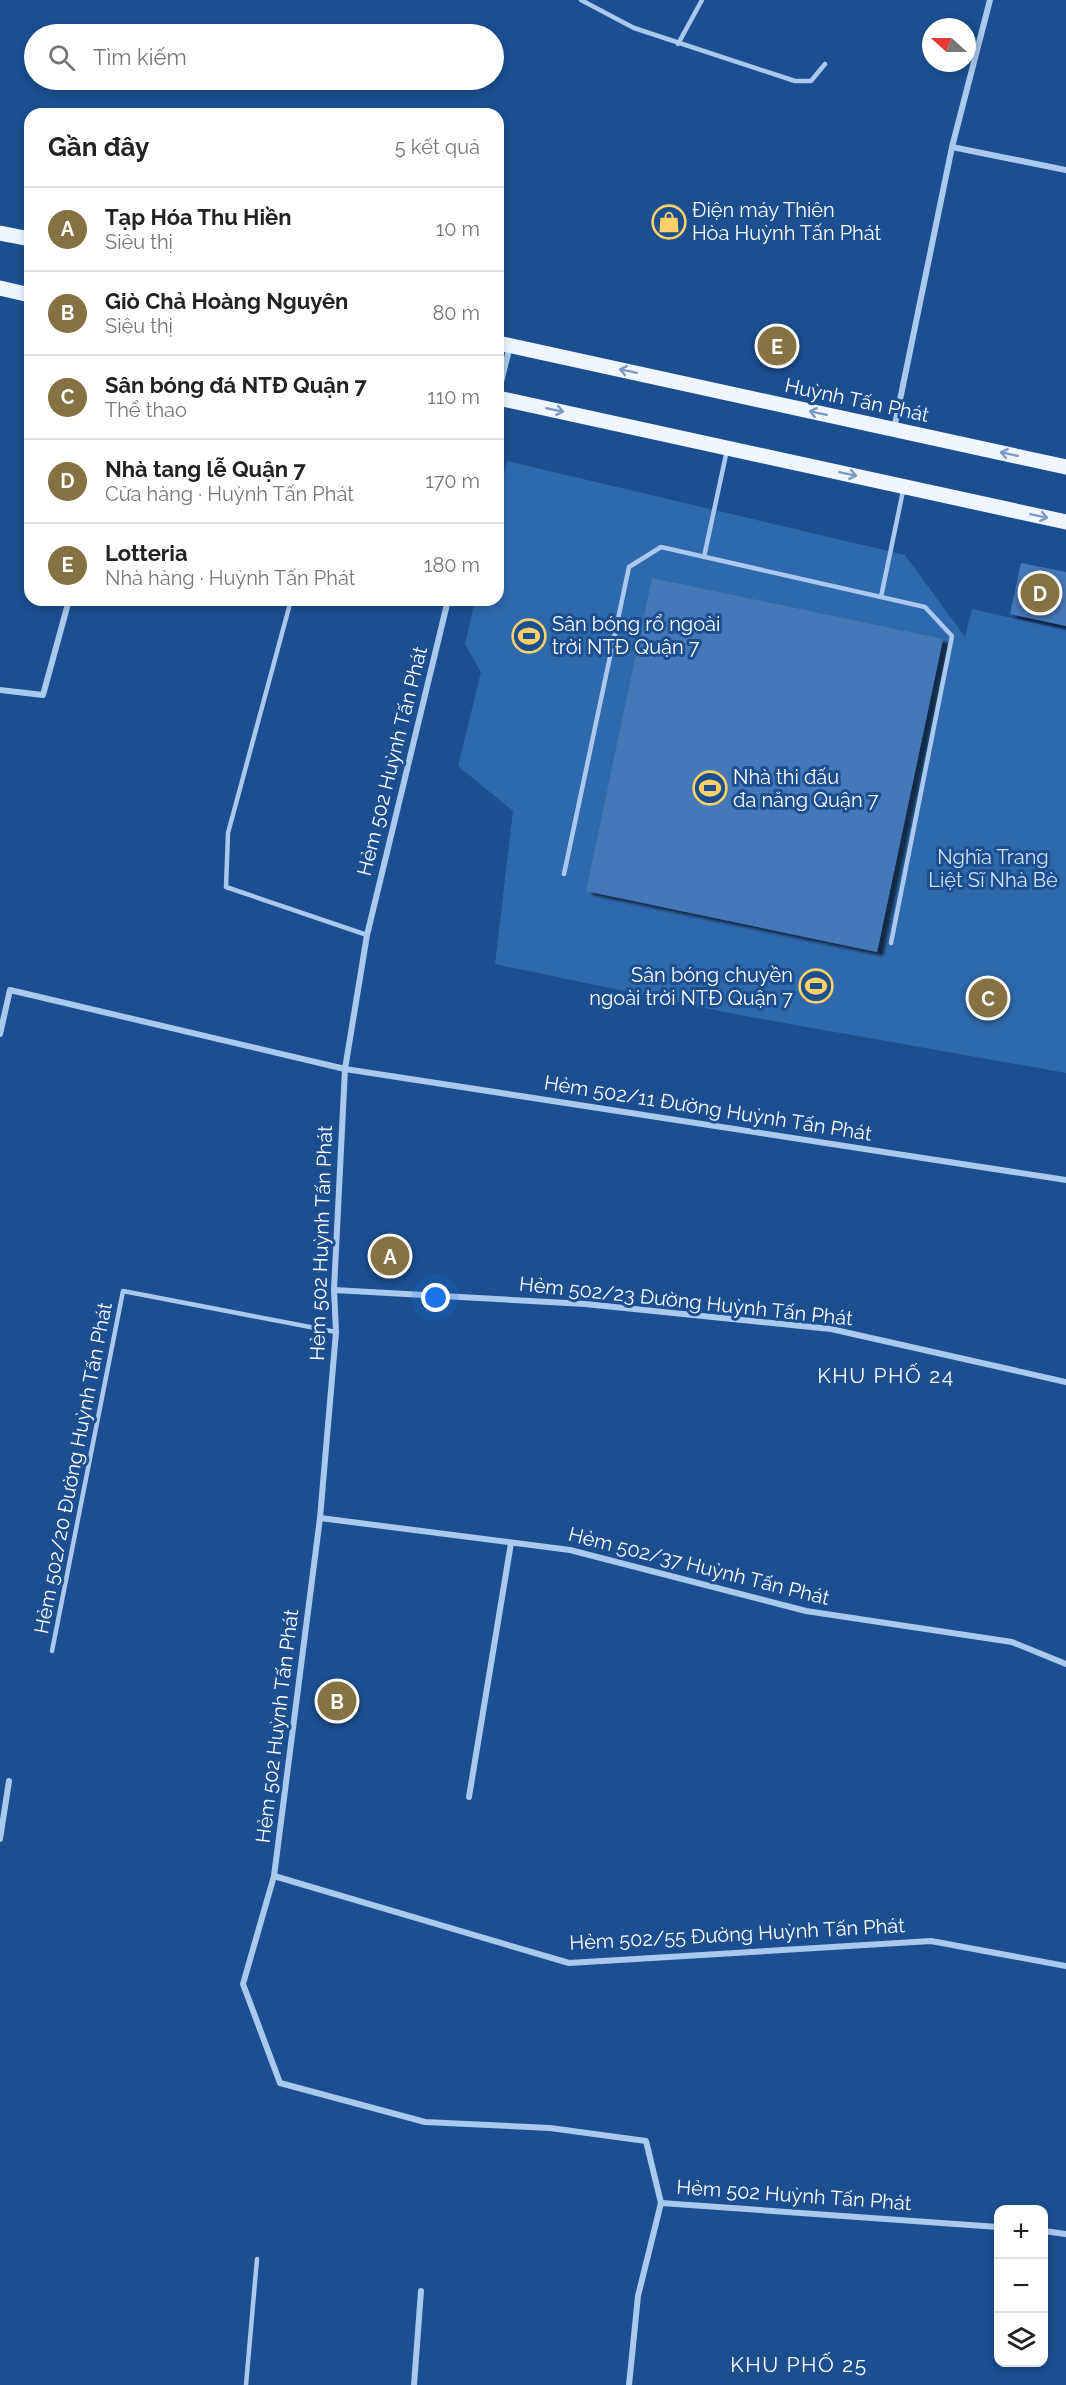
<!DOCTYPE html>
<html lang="vi">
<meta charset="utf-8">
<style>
:root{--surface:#fff;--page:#f2f2f2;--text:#222;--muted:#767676;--line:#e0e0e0;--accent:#857141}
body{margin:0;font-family:Raleway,sans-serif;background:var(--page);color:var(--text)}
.controls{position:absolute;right:18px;bottom:18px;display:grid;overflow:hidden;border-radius:12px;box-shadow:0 3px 9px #0003}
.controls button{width:54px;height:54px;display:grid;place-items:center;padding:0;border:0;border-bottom:2px solid var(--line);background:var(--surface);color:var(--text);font:30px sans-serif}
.compass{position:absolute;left:922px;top:18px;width:54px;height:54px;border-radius:50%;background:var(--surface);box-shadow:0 3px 9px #0003;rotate:291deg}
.you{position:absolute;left:436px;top:1298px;width:21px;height:21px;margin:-15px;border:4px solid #fff;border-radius:50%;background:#1a73e8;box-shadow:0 0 0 9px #1a73e833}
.badge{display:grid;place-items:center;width:39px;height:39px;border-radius:50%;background:var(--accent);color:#fff;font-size:20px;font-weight:700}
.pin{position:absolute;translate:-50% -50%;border:3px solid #fff;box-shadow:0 2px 6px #0006}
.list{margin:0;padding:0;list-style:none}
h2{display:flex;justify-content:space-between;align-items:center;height:78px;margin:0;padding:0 24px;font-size:26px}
h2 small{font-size:20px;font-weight:400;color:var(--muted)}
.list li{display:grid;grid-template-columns:39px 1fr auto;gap:18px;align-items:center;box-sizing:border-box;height:84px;padding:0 24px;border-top:2px solid var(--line)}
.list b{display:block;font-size:22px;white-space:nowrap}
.list p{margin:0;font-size:20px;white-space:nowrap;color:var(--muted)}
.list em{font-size:20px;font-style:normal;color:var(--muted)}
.icon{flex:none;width:33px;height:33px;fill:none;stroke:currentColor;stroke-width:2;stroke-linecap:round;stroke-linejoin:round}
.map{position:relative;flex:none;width:1066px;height:2385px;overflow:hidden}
.search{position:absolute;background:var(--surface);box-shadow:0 3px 9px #0003;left:24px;top:24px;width:480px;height:66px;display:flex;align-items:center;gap:15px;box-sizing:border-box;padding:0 21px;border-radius:33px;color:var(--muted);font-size:22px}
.panel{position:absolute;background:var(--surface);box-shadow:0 3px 9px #0003;left:24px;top:108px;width:480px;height:498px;border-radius:18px}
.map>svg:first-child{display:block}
.green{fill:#2e69ad}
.building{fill:#4478b7;filter:url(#shadow)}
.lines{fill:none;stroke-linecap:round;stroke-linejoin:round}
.service{stroke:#a9c9ee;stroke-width:4.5}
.minor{stroke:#a9c9ee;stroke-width:6}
.primary{stroke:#f0f6ff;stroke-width:15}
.oneway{stroke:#7b9ac1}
.labels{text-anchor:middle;stroke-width:6;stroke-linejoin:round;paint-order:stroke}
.poi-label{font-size:20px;fill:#fff;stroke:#1b4f8f;text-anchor:start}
.street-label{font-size:20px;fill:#fff;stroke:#1b4f8f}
.park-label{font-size:20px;fill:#cfe3fa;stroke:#1b4f8f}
.neighbourhood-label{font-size:21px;letter-spacing:1.5px;fill:#fff;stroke:#1b4f8f}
</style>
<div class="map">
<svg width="1066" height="2385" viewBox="0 0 1066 2385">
<defs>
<filter id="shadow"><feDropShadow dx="6" dy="4" stdDeviation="1.5" flood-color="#0009"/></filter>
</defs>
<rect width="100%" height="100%" fill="#1b4f8f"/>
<path class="green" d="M 507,461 L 905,555 L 965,637 L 972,609 L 1066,630 L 1066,1073 L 734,1014 L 495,964 L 513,811 L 458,766 L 481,672 L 465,644 L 475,600 L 498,600 L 498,500 Z"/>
<g class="building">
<path d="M 1021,563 L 1066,572 L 1066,626 L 1010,614 Z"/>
<path d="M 652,578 L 943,639 L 877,952 L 586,891 Z"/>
</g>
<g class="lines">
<g class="service">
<path d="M 581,0 L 634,28 L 795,81 L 811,81 L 825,64"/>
<path d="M 678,44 L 702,0"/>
<path d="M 704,557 L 727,450"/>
<path d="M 881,597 L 903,491"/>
<path d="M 291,600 L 228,833 L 226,887 L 367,935"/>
<path d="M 564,874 L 629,567 L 661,547 L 925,607 L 952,636 L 891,943"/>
<path d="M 52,1651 L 123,1291 L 336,1332"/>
<path d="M 246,2385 L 257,2259"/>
</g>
<g class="minor">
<path d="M 952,147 L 1066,170"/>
<path d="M 498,394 L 510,346"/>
<path d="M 894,429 L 952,147 L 990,0"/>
<path d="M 448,600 L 367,935 L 345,1069 L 334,1290 L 336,1332 L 320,1518 L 274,1876 L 243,1984 L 280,2083 L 425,2122 L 550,2128 L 646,2141 L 661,2203 L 998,2227"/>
<path d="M 0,690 L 43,695 L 69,600"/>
<path d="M 0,1034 L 10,990 L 345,1069 L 1066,1180"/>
<path d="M 334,1290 L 585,1304 L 831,1329 L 1066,1382"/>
<path d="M 320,1518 L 570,1550 L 806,1611 L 1012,1642 L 1066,1664"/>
<path d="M 469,1797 L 511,1543"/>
<path d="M 0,1839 L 9,1781"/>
<path d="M 274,1876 L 569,1963 L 931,1941 L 1066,1966"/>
<path d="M 1044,2231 L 1066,2234"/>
<path d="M 414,2385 L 421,2291"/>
<path d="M 629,2385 L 638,2296 L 661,2203"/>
</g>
<g class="primary">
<path d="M 0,233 L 30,239"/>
<path d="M 0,288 L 30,295"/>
<path d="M 498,343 L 1066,467"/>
<path d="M 498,398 L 1066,522"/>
</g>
</g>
<defs><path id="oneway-shaft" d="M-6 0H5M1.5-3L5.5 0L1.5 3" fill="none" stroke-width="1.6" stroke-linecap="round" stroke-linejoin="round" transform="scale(1.5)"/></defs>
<g class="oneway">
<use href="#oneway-shaft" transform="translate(628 371) rotate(-168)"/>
<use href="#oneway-shaft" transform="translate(555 410) rotate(12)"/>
<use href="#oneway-shaft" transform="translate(818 413) rotate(-168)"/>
<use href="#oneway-shaft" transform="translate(1009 454) rotate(-168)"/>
<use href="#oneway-shaft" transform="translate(848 474) rotate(12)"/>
<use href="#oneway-shaft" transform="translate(1039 516) rotate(12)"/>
</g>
<defs>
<g id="shop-ring" transform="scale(1.725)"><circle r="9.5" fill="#1b4f8f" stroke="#ffd166" stroke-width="1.5"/><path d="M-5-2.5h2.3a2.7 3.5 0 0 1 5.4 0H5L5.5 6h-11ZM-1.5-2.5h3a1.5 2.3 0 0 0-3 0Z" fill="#ffd166"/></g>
<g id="stadium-ring" transform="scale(1.725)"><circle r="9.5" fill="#1b4f8f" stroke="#ffd166" stroke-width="1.5"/><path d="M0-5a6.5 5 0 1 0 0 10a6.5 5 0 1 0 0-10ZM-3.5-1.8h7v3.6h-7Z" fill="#ffd166"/></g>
</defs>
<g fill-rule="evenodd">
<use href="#shop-ring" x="669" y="222"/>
<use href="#stadium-ring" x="529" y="636"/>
<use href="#stadium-ring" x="710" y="788"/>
<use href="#stadium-ring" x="816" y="986"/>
</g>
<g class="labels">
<g class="poi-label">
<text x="692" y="217">Điện máy Thiên<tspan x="692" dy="23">Hòa Huỳnh Tấn Phát</tspan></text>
<text x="552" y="631">Sân bóng rổ ngoài<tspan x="552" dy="23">trời NTĐ Quận 7</tspan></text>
<text x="733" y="784">Nhà thi đấu<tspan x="733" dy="23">đa năng Quận 7</tspan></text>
<text x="793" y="982" text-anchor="end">Sân bóng chuyền<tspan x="793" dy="23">ngoài trời NTĐ Quận 7</tspan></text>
</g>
<g class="street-label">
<text transform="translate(857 400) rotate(12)" y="7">Huỳnh Tấn Phát</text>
<text transform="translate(392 761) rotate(-76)" y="7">Hẻm 502 Huỳnh Tấn Phát</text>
<text transform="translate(708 1108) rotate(9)" y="7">Hẻm 502/11 Đường Huỳnh Tấn Phát</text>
<text transform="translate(321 1243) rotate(-88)" y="7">Hẻm 502 Huỳnh Tấn Phát</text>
<text transform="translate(686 1301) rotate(6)" y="7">Hẻm 502/23 Đường Huỳnh Tấn Phát</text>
<text transform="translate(73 1468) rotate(-79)" y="7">Hẻm 502/20 Đường Huỳnh Tấn Phát</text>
<text transform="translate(699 1566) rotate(14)" y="7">Hẻm 502/37 Huỳnh Tấn Phát</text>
<text transform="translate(277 1726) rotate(-83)" y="7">Hẻm 502 Huỳnh Tấn Phát</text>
<text transform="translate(737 1934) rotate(-3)" y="7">Hẻm 502/55 Đường Huỳnh Tấn Phát</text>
<text transform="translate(794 2195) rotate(4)" y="7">Hẻm 502 Huỳnh Tấn Phát</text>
</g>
<g class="park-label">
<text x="993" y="864">Nghĩa Trang<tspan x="993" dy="23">Liệt Sĩ Nhà Bè</tspan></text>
</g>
<g class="neighbourhood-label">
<text x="886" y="1383">KHU PHỐ 24</text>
<text x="799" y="2372">KHU PHỐ 25</text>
</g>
</g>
</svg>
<div class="controls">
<button>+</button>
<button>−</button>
<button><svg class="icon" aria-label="layers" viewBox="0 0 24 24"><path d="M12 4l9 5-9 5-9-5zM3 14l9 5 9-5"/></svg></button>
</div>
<svg class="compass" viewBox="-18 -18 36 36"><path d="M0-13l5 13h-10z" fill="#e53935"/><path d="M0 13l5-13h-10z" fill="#767676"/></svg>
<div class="you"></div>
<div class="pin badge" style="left:390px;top:1256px">A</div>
<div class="pin badge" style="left:337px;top:1701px">B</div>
<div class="pin badge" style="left:988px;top:998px">C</div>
<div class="pin badge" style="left:1040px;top:593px">D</div>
<div class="pin badge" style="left:777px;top:346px">E</div>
<div class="search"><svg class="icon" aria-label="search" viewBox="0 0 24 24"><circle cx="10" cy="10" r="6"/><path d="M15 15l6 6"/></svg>Tìm kiếm</div>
<section class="panel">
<h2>Gần đây<small>5 kết quả</small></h2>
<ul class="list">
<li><span class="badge">A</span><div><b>Tạp Hóa Thu Hiền</b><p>Siêu thị</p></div><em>10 m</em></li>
<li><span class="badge">B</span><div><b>Giò Chả Hoàng Nguyên</b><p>Siêu thị</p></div><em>80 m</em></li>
<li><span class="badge">C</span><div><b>Sân bóng đá NTĐ Quận 7</b><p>Thể thao</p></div><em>110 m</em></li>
<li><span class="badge">D</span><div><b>Nhà tang lễ Quận 7</b><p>Cửa hàng · Huỳnh Tấn Phát</p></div><em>170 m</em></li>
<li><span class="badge">E</span><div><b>Lotteria</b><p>Nhà hàng · Huỳnh Tấn Phát</p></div><em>180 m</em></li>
</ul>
</section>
</div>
